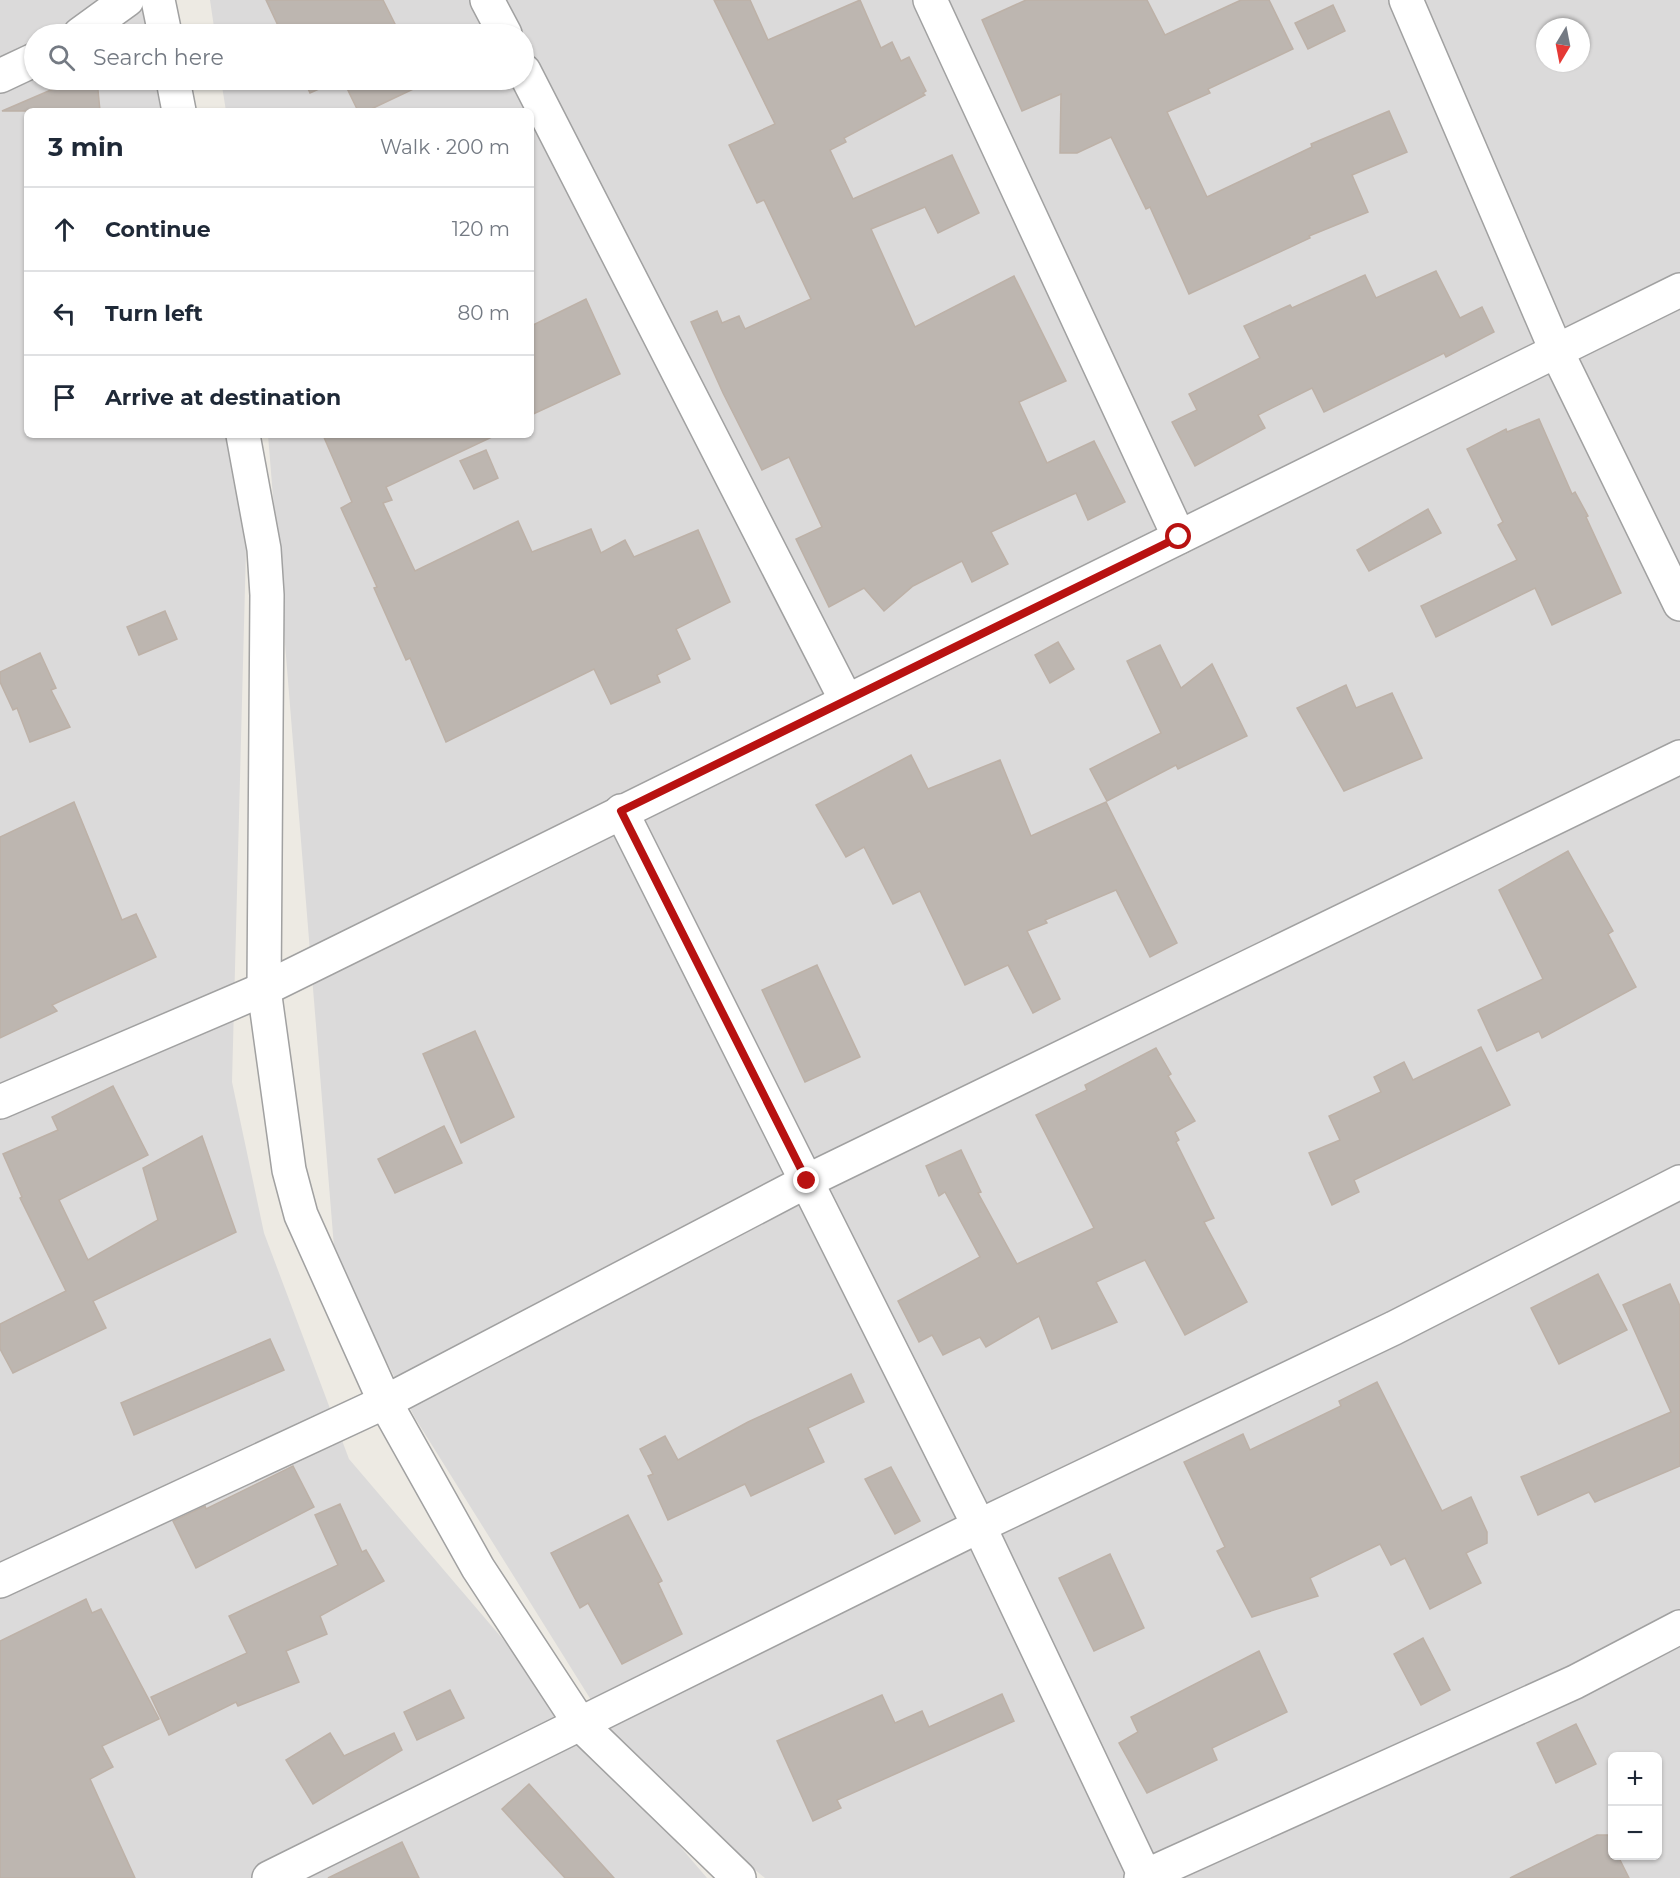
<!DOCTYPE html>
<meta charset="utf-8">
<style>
:root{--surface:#fff;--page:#f2f2f3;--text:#1f2937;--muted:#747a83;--line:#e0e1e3}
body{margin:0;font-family:Montserrat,sans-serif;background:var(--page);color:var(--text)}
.controls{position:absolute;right:18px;bottom:18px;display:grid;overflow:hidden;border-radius:9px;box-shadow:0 2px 4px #0004}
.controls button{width:54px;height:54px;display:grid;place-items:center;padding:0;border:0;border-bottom:2px solid var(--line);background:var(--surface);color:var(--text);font:30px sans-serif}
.compass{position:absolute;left:1536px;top:18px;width:54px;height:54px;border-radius:50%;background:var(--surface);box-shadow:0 2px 4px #0004;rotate:190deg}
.stop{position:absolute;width:18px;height:18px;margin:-14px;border:4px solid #b81211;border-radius:50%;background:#fff}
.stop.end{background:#b81211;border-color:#fff;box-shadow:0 2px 6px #0008}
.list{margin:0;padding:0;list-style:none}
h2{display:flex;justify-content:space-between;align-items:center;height:78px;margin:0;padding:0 24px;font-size:26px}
h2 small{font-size:20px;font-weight:400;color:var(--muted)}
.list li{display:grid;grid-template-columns:39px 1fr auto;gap:18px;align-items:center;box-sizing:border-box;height:84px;padding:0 24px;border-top:2px solid var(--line)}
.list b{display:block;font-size:22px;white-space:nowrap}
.list em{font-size:20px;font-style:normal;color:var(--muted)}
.icon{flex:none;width:33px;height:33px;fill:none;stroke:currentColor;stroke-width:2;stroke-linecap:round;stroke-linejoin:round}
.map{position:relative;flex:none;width:1680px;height:1878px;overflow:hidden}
.search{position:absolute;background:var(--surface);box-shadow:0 2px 4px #0004;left:24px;top:24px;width:510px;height:66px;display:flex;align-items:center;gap:15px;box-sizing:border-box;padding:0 21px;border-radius:33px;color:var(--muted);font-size:22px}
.panel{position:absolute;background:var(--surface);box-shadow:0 2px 4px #0004;left:24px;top:108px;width:510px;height:330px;border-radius:9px}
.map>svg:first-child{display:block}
.residential{fill:#dbdada;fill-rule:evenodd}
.building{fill:#bdb6b0;stroke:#bdb1a7;stroke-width:1.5}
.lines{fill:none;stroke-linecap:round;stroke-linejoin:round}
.minor-casing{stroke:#a1a1a1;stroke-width:36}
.minor{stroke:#fff;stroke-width:33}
.route{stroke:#b81211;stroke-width:8}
</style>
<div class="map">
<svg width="1680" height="1878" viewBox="0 0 1680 1878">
<rect width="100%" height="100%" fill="#edeae3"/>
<g class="residential">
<path d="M 0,0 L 166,0 L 174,34 L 34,34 L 34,80 L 183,80 L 190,111 L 27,111 L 27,435 L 249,435 L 232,1082 L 264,1233 L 349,1459 L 707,1878 L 0,1878 Z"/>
<path d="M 210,0 L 1680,0 L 1680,1878 L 765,1878 L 636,1772 L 415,1418 L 335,1259 L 268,435 L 531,435 L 531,111 L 226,111 L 221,80 L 524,80 L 524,34 L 215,34 ZM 1545,27 L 1581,27 L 1581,63 L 1545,63 ZM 1612,1756 L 1658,1756 L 1658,1856 L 1612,1856 Z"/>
</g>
<g class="building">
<path d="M 266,0 L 383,0 L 400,34 L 282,34 Z"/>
<path d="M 714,0 L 750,0 L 768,40 L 860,0 L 881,48 L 892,42 L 901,61 L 909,57 L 926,91 L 923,93 L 925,95 L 844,138 L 846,142 L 830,150 L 853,199 L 952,155 L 979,213 L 938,233 L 925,207 L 871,229 L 915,327 L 1014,276 L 1066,381 L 1019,402 L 1047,463 L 1094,441 L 1125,502 L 1088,520 L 1076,493 L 991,532 L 1008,564 L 972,582 L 962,561 L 913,586 L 884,611 L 864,588 L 829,607 L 796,539 L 822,527 L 789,457 L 762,470 L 723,393 L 691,322 L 717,311 L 722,323 L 739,316 L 745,329 L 811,299 L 764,200 L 757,203 L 729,145 L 775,124 Z"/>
<path d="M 1026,0 L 1147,0 L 1165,35 L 1241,0 L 1269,0 L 1293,49 L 1208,89 L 1210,93 L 1167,112 L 1207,197 L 1312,147 L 1311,144 L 1389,111 L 1407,152 L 1352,175 L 1368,212 L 1309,236 L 1310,238 L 1189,294 L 1150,207 L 1146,209 L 1111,137 L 1077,153 L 1060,153 L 1061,94 L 1022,111 L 982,20 Z"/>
<path d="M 1333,5 L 1345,31 L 1308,49 L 1295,23 Z"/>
<path d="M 74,80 L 97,80 L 100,111 L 2,111 Z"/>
<path d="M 304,80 L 339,80 L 310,93 Z"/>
<path d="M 343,80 L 421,80 L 424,84 L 367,111 L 358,111 Z"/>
<path d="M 1436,271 L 1460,318 L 1482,307 L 1494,332 L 1446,357 L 1444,353 L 1324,412 L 1312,388 L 1258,415 L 1265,428 L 1195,466 L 1172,422 L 1197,410 L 1189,394 L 1260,358 L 1244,326 L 1290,305 L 1292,308 L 1365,275 L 1376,298 Z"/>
<path d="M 586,299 L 620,374 L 531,415 L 531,326 Z"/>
<path d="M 1539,419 L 1572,494 L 1575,492 L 1588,516 L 1586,517 L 1621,593 L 1552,625 L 1535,588 L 1436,637 L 1421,606 L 1517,560 L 1498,525 L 1503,522 L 1467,449 L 1506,429 L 1507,432 Z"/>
<path d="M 323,435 L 496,435 L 386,487 L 392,500 L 383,503 L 415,571 L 518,521 L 532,552 L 591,529 L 601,553 L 625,540 L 634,557 L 698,530 L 730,602 L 676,629 L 690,659 L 657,675 L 660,682 L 611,704 L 594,669 L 446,742 L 410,658 L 406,660 L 374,588 L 377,587 L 341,508 L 352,502 Z"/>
<path d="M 486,450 L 498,478 L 474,489 L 460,461 Z"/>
<path d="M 1428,509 L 1441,533 L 1369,571 L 1357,550 Z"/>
<path d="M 165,611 L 177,639 L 139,655 L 127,627 Z"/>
<path d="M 1058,642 L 1074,669 L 1050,683 L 1035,655 Z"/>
<path d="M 1160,645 L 1181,688 L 1212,664 L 1247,736 L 1178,769 L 1176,765 L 1107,801 L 1090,769 L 1161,733 L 1127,661 Z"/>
<path d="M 40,653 L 56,688 L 51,690 L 70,727 L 30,742 L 17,708 L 13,710 L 0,682 L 0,672 Z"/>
<path d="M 1346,685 L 1356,708 L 1392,693 L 1422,758 L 1344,791 L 1297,708 Z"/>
<path d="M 911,755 L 928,789 L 1000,760 L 1031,836 L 1106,802 L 1177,943 L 1150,957 L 1116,890 L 1045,920 L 1047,923 L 1027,931 L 1060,999 L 1033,1013 L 1008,965 L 965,985 L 920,891 L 893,904 L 864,847 L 846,857 L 816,805 Z"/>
<path d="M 74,802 L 122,920 L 136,914 L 156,957 L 52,1005 L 57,1011 L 0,1038 L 0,837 Z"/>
<path d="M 1568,851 L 1613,931 L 1608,934 L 1636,987 L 1542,1038 L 1539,1031 L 1497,1051 L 1478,1010 L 1543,979 L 1499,890 Z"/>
<path d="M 817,965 L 860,1057 L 805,1082 L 762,990 Z"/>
<path d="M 475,1031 L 514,1117 L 461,1143 L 423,1054 Z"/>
<path d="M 1481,1047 L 1510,1105 L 1354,1180 L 1359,1192 L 1332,1205 L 1309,1153 L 1340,1140 L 1329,1116 L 1381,1092 L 1374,1077 L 1404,1062 L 1413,1080 Z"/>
<path d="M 1156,1048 L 1171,1074 L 1168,1076 L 1195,1121 L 1175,1132 L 1179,1140 L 1176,1142 L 1214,1218 L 1204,1222 L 1247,1302 L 1185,1335 L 1145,1260 L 1096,1282 L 1117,1322 L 1052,1349 L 1039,1316 L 986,1347 L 980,1337 L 943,1355 L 932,1335 L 919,1342 L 898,1301 L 980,1257 L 945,1192 L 939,1196 L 926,1166 L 961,1150 L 981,1192 L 978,1193 L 1017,1264 L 1094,1228 L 1036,1115 L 1087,1090 L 1085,1085 Z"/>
<path d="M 113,1086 L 148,1155 L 59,1200 L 88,1260 L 158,1220 L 143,1168 L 202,1136 L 236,1232 L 93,1301 L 106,1328 L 13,1373 L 0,1349 L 0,1324 L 66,1291 L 20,1198 L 22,1197 L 3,1154 L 58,1130 L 52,1117 Z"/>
<path d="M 444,1126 L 462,1163 L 395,1193 L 378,1159 Z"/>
<path d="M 1598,1274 L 1627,1330 L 1559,1364 L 1531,1308 Z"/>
<path d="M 1670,1284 L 1680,1306 L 1680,1466 L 1595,1502 L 1589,1492 L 1538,1515 L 1521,1477 L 1671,1412 L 1623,1305 Z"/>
<path d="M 270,1339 L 284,1370 L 134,1435 L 121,1403 Z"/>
<path d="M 851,1374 L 864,1402 L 808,1428 L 824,1462 L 751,1496 L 745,1484 L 668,1520 L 648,1476 L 653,1474 L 640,1449 L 665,1436 L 678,1460 L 748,1422 Z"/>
<path d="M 1377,1382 L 1442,1511 L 1471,1497 L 1487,1532 L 1487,1543 L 1466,1553 L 1481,1583 L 1430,1609 L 1405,1558 L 1391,1565 L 1380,1544 L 1310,1578 L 1318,1596 L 1252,1617 L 1217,1551 L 1225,1547 L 1184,1462 L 1243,1434 L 1250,1450 L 1341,1406 L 1339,1401 Z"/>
<path d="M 293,1466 L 314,1507 L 196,1568 L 173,1521 L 205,1506 L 206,1509 Z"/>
<path d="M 891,1467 L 920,1521 L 895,1534 L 865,1479 Z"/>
<path d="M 340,1504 L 362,1552 L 366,1550 L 384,1581 L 320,1616 L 327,1634 L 286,1651 L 299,1682 L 238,1706 L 236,1702 L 169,1735 L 151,1697 L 247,1653 L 229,1616 L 338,1565 L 315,1515 Z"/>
<path d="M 628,1515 L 662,1581 L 658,1583 L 682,1634 L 622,1664 L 588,1603 L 580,1608 L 551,1553 Z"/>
<path d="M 1110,1554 L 1144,1628 L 1094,1651 L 1059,1578 Z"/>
<path d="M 86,1599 L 92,1613 L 101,1609 L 159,1719 L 102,1746 L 113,1767 L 90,1779 L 135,1878 L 0,1878 L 0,1641 Z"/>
<path d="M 1423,1638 L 1450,1690 L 1421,1705 L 1394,1654 Z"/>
<path d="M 1259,1651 L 1287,1712 L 1212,1748 L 1217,1760 L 1147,1793 L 1119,1743 L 1138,1732 L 1131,1717 Z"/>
<path d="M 450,1690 L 464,1718 L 417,1740 L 404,1712 Z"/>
<path d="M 1002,1694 L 1014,1721 L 837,1800 L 841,1808 L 813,1821 L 777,1741 L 882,1695 L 895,1723 L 922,1711 L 929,1727 Z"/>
<path d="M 1576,1724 L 1596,1764 L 1556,1783 L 1537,1743 Z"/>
<path d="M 330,1733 L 344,1756 L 394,1733 L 402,1750 L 313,1804 L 286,1760 Z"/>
<path d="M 529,1784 L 614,1878 L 565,1878 L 541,1852 L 502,1809 Z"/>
<path d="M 1597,1835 L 1608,1835 L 1612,1844 L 1612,1856 L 1618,1856 L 1629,1878 L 1510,1878 Z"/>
<path d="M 402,1842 L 419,1878 L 328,1878 Z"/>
</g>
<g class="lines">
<g class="minor-casing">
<g id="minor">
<path d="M 158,0 L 165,34"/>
<path d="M 487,0 L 505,34"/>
<path d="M 930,0 L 1179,537"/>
<path d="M 1406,0 L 1556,350 L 1680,604"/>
<path d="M 80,34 L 127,0"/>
<path d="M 524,71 L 846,700"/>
<path d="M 0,76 L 34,60"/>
<path d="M 173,80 L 179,111"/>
<path d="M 243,435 L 264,549 L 267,595 L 264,989 L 289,1170 L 301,1215 L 385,1402 L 478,1568 L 581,1725 L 739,1878"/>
<path d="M 621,811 L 979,1526 L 1145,1876"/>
<path d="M 0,1102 L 264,989 L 1680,290"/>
<path d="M 0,1581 L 385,1402 L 807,1181 L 1680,757"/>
<path d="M 269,1878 L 979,1526 L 1394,1328 L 1680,1182"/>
<path d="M 1141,1878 L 1575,1682 L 1680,1627"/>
</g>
</g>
<use href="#minor" class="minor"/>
</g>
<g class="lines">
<path class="route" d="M 807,1181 L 621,811 L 1179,537"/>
</g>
</svg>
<div class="controls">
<button>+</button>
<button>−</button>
</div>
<svg class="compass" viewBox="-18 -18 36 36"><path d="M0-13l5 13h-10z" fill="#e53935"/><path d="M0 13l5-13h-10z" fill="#747a83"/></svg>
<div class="stop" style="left:1179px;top:537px"></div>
<div class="stop end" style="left:807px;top:1181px"></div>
<div class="search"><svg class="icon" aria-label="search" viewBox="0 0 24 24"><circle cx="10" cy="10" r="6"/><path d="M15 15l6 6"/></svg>Search here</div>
<section class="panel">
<h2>3 min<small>Walk · 200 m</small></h2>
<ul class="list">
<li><svg class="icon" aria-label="ahead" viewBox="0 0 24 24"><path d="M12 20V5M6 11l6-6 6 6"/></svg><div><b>Continue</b></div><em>120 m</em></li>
<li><svg class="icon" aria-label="left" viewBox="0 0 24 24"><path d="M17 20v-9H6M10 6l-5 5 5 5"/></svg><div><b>Turn left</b></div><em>80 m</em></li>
<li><svg class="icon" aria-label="arrive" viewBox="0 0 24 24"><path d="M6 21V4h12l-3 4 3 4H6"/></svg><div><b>Arrive at destination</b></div></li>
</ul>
</section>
</div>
